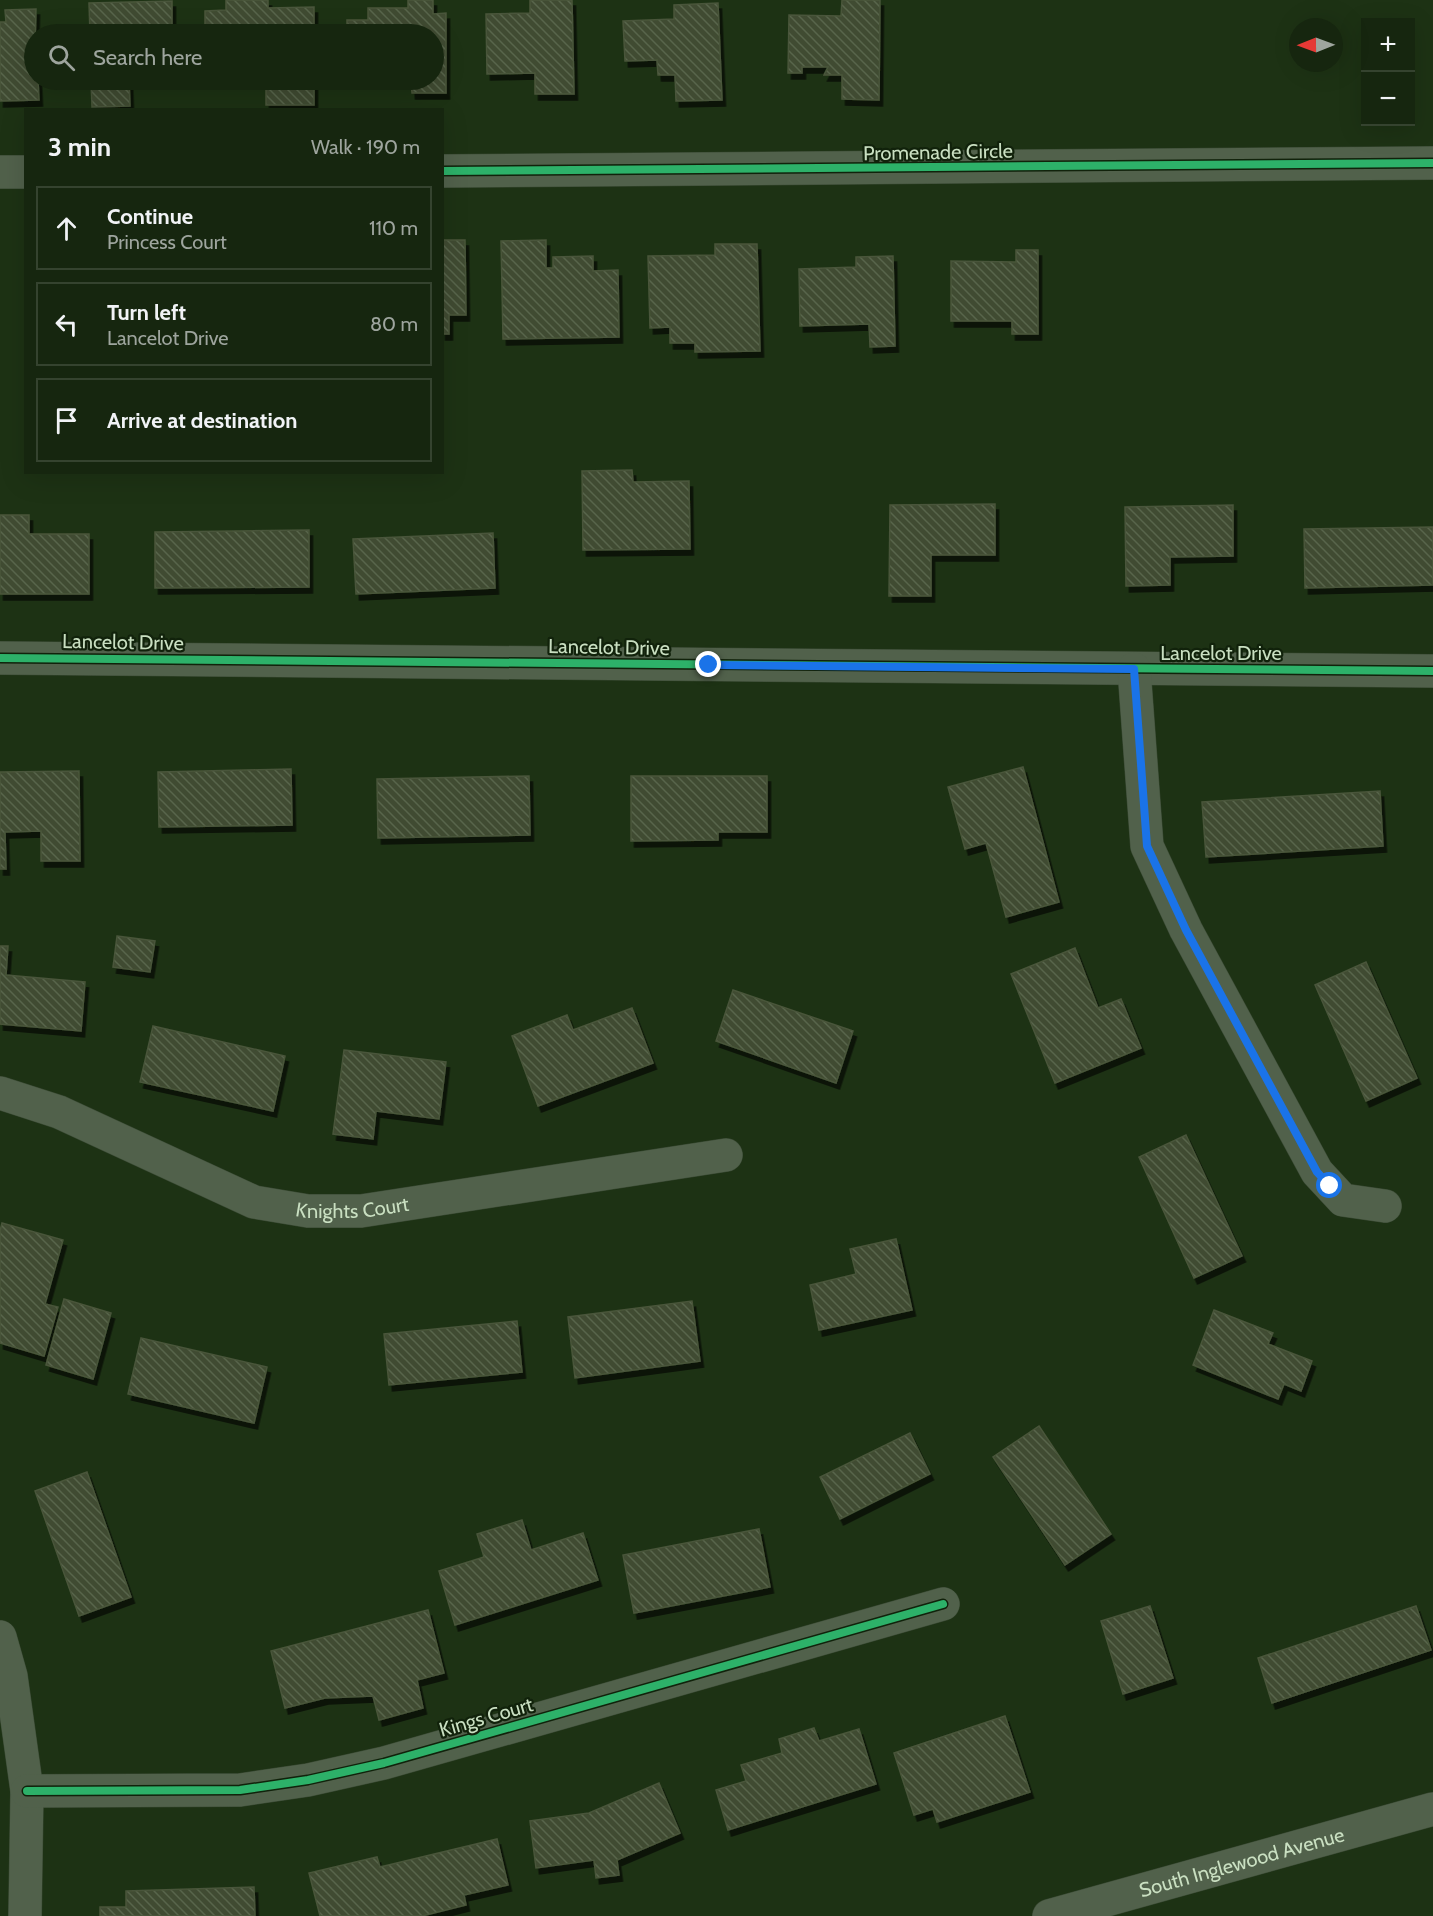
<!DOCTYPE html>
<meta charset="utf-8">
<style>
:root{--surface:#16260f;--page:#23321d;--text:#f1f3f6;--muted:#9ea59e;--line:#35432f}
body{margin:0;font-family:Cabin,sans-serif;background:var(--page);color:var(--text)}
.controls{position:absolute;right:18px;top:18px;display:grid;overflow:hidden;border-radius:0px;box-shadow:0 6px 24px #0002}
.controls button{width:54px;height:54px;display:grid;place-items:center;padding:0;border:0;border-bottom:2px solid var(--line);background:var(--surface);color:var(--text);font:30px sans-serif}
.compass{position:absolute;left:1289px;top:18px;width:54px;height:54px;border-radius:50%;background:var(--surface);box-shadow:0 6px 24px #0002;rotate:269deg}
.stop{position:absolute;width:18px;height:18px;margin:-14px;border:4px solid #1a73e8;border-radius:50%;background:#fff}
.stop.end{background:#1a73e8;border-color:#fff;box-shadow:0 2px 6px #0008}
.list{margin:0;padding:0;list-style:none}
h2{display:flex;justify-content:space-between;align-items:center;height:78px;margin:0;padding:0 24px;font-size:26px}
h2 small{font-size:20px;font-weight:400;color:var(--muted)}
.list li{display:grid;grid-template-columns:39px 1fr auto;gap:18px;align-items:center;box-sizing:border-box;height:84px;margin:0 12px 12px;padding:0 12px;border:2px solid var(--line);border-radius:0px}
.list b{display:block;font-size:22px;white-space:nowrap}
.list p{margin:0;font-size:20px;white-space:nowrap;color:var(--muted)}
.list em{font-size:20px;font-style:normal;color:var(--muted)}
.icon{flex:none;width:33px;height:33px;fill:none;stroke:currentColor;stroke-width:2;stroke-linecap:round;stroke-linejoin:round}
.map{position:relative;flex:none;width:1433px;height:1916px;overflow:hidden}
.search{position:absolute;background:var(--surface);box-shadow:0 6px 24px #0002;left:24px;top:24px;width:420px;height:66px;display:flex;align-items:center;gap:15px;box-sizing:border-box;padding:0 21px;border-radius:33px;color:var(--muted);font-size:22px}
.panel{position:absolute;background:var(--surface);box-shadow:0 6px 24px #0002;left:24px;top:108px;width:420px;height:366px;border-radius:0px}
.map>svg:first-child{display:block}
.building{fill:url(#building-back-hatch);stroke:#49553a;stroke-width:1.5;filter:url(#shadow)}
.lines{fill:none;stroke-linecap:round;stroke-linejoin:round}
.minor-casing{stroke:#394933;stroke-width:34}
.minor{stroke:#51614b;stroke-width:33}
.cycleway-casing{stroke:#11220b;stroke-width:11}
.cycleway{stroke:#2db169;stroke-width:8}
.route{stroke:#1a73e8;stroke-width:8}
.labels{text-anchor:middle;stroke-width:4.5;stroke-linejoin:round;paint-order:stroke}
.street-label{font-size:20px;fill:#c9dfc1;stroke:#11220b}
</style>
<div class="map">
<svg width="1433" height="1916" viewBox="0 0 1433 1916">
<defs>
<pattern id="building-back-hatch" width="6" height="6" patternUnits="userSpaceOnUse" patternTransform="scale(1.5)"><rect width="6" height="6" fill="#3f4c30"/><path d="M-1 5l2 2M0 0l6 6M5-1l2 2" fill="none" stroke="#59654c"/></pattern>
<filter id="shadow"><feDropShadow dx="3.5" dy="6" stdDeviation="0" flood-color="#0009"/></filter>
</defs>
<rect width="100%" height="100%" fill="#1d3214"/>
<g class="building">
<path d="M 226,0 L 268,0 L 268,8 L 314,7 L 314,34 L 205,34 L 205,11 L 226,10 Z"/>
<path d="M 408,0 L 433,0 L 433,14 L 446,13 L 446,93 L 412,93 L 411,80 L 434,80 L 434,34 L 347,34 L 347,20 L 368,20 L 368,8 L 408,8 Z"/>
<path d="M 530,0 L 572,0 L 574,94 L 535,94 L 535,73 L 487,74 L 486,14 L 530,13 Z"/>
<path d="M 842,0 L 880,0 L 879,100 L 842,99 L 842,75 L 824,75 L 828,67 L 802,67 L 802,73 L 788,73 L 789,15 L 841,16 Z"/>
<path d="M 172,1 L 172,34 L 90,34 L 89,3 Z"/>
<path d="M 718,3 L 722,100 L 676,101 L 675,75 L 658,75 L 657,60 L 625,61 L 623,21 L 674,19 L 674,5 Z"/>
<path d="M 36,9 L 34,80 L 38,80 L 39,100 L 0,101 L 0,22 L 6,22 L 5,10 Z"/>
<path d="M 91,80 L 143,80 L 129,80 L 130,106 L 92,107 Z"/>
<rect x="266" y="80" width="48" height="25"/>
<path d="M 442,240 L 465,240 L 466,315 L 449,315 L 449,334 L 442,334 Z"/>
<path d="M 546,240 L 546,268 L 553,268 L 553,257 L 593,256 L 593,271 L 618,270 L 619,337 L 503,339 L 501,241 Z"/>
<path d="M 715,244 L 757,244 L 760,351 L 695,352 L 695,343 L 670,343 L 670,327 L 650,328 L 648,256 L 715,255 Z"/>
<path d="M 1016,250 L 1038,250 L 1038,334 L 1012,334 L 1012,321 L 951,321 L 951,261 L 1016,262 Z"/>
<path d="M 893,256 L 895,346 L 870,347 L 869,324 L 800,326 L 799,269 L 856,267 L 856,257 Z"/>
<path d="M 632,470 L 633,482 L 689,481 L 690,549 L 583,550 L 582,471 Z"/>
<path d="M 995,504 L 995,555 L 931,555 L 931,596 L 889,596 L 890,505 Z"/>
<path d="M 1233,505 L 1233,556 L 1170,557 L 1170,585 L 1126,586 L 1125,507 Z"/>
<path d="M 0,515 L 29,515 L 29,534 L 89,534 L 89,594 L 0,594 Z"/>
<path d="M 1433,527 L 1433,585 L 1305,588 L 1304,529 Z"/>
<path d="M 309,530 L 309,587 L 155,588 L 155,532 Z"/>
<path d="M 493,533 L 495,588 L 356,594 L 353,539 Z"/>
<path d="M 1023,767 L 1059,902 L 1006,917 L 986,843 L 965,849 L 948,787 Z"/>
<path d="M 291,769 L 292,825 L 159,827 L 158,772 Z"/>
<path d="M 79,771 L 80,861 L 41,861 L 41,831 L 5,832 L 6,869 L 0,869 L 0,772 Z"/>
<path d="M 529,776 L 530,835 L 378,838 L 377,779 Z"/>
<path d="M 631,776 L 767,776 L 767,832 L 718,832 L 718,840 L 631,841 Z"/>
<path d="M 1380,791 L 1383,846 L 1206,857 L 1202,802 Z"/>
<path d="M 117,936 L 155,941 L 150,972 L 113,967 Z"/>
<path d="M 0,946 L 8,946 L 6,975 L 85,982 L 81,1031 L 0,1024 Z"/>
<path d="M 1075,948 L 1098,1008 L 1121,999 L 1141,1048 L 1055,1083 L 1011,974 Z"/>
<path d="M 1366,962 L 1417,1078 L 1366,1101 L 1315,985 Z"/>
<path d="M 733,990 L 853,1031 L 836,1083 L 716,1041 Z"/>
<path d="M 632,1008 L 653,1063 L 538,1106 L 512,1036 L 567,1015 L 573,1030 Z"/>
<path d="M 153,1026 L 285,1056 L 273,1111 L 140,1082 Z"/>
<path d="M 344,1050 L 446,1062 L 439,1119 L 376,1111 L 373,1139 L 333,1134 Z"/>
<path d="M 1186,1135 L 1242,1256 L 1194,1278 L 1139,1157 Z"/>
<path d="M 2,1223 L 63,1240 L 45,1304 L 58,1307 L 44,1356 L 0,1343 L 0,1231 Z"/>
<path d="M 896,1239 L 912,1310 L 819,1330 L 810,1285 L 856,1274 L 850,1249 Z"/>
<path d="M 64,1299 L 111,1313 L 93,1379 L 46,1365 Z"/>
<path d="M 692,1301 L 700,1361 L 575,1378 L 568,1317 Z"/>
<path d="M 1214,1310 L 1273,1333 L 1268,1344 L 1312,1361 L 1301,1391 L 1284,1384 L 1278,1399 L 1193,1365 Z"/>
<path d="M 517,1321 L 522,1372 L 389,1385 L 384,1334 Z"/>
<path d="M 141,1338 L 267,1367 L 254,1423 L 128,1394 Z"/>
<path d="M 1039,1426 L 1111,1534 L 1065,1565 L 993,1457 Z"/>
<path d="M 910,1433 L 930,1474 L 840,1519 L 820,1477 Z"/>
<path d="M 87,1472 L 131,1597 L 79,1616 L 35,1491 Z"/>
<path d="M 522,1520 L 531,1550 L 583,1533 L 598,1580 L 455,1625 L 439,1571 L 484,1557 L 477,1534 Z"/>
<path d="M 759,1529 L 770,1587 L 634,1613 L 623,1555 Z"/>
<path d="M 1150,1606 L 1173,1678 L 1123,1694 L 1101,1621 Z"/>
<path d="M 1416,1606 L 1431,1650 L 1272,1703 L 1258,1658 Z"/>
<path d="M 428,1610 L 444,1673 L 417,1680 L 423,1708 L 379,1720 L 373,1696 L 325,1698 L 285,1708 L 271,1651 Z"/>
<path d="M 1005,1716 L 1030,1792 L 937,1822 L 933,1809 L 914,1815 L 894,1753 Z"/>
<path d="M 814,1728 L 819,1741 L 859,1729 L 876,1784 L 728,1830 L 716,1790 L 746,1781 L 741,1765 L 782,1753 L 779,1739 Z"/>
<path d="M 659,1783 L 680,1833 L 617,1860 L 619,1875 L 596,1878 L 594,1860 L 536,1868 L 530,1821 L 589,1813 Z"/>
<path d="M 497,1839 L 508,1885 L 464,1895 L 466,1905 L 422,1916 L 320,1916 L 309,1873 L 377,1857 L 380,1867 Z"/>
<path d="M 254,1887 L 255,1916 L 100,1916 L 100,1907 L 126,1907 L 126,1891 Z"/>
</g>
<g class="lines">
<g class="minor-casing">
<g id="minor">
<path d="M 442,171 L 1433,163"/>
<path d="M 0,172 L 26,172"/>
<path d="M 0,658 L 1433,671"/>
<path d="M 1134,669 L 1147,846 L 1186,930 L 1317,1172 L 1343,1200 L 1385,1206"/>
<path id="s1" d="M 0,1093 L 59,1112 L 254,1202 L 308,1211 L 361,1211 L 726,1155"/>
<path d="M 0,1637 L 11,1676 L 27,1791 L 25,1916"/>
<path d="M 27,1791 L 240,1790 L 308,1780 L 384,1763 L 943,1604"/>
<path id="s2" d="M 1049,1916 L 1433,1809"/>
</g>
</g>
<use href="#minor" class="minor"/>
<g class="cycleway-casing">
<g id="cycleway">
<path d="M 442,171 L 1433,163"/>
<path d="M 0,658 L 1433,671"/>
<path d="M 27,1791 L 240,1790 L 308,1780 L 384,1763 L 943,1604"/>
</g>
</g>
<use href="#cycleway" class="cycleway"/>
</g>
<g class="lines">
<path class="route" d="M 709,665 L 1134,669 L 1147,846 L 1186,930 L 1317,1172 L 1330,1186"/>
</g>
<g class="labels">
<g class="street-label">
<text transform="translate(938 152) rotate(-1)" y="7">Promenade Circle</text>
<text transform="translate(123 642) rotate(1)" y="7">Lancelot Drive</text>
<text transform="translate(609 647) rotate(1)" y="7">Lancelot Drive</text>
<text x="1221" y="660">Lancelot Drive</text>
<text dy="7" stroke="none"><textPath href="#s1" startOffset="376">Knights Court</textPath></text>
<text transform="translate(486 1717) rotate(-16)" y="7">Kings Court</text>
<text dy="7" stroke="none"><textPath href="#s2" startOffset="200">South Inglewood Avenue</textPath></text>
</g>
</g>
</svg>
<div class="controls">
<button>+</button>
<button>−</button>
</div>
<svg class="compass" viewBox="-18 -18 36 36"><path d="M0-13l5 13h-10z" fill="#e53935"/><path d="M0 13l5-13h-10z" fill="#9ea59e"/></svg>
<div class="stop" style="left:1330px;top:1186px"></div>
<div class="stop end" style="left:709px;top:665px"></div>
<div class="search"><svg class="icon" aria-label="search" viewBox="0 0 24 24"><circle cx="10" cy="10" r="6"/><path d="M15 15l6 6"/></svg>Search here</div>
<section class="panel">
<h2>3 min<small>Walk · 190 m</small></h2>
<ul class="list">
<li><svg class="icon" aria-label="ahead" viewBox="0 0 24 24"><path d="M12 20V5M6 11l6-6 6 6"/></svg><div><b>Continue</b><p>Princess Court</p></div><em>110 m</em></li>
<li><svg class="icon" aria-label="left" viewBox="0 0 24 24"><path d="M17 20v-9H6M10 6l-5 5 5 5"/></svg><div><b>Turn left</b><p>Lancelot Drive</p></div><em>80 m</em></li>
<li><svg class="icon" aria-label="arrive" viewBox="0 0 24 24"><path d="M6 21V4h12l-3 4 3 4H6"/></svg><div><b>Arrive at destination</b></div></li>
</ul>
</section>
</div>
